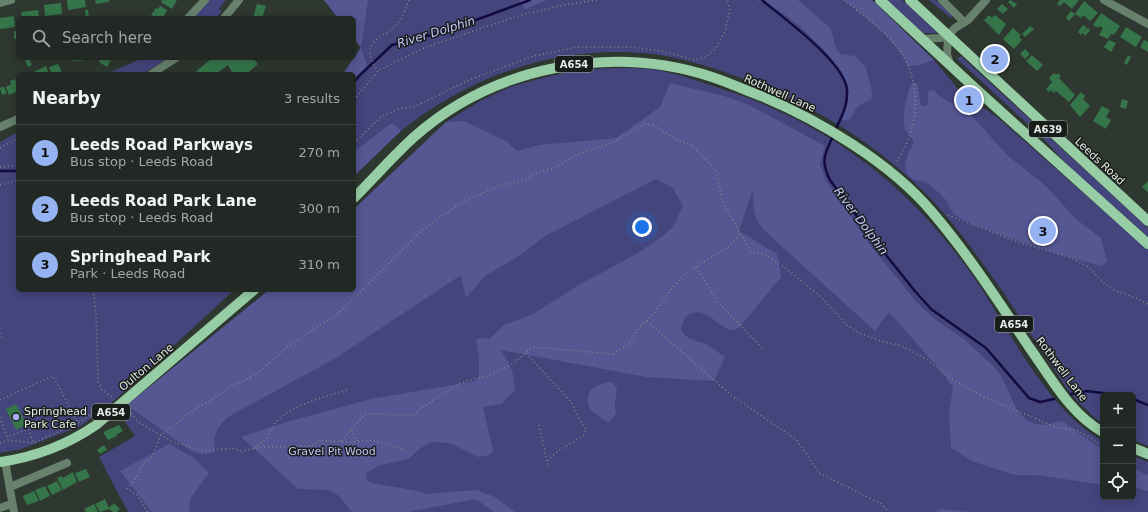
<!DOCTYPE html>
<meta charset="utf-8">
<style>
:root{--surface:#222924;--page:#2a312c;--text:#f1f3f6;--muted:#a2a6a6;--line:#3f4541;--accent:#95b2f1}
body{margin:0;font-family:"DejaVu Sans",sans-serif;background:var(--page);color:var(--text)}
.controls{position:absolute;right:12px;bottom:12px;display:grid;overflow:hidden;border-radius:6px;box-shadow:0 2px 10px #0003}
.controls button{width:36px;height:36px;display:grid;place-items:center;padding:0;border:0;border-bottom:1px solid var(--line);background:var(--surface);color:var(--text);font:20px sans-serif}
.you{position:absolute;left:642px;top:227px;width:14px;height:14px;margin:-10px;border:3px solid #fff;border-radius:50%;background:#1a73e8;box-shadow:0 0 0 6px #1a73e833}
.badge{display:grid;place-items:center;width:26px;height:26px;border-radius:50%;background:var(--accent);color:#111;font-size:13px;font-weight:700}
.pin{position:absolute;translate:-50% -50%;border:2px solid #fff;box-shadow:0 1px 4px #0006}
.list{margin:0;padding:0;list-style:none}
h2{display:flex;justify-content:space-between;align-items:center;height:52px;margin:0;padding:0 16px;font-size:17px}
h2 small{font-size:13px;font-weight:400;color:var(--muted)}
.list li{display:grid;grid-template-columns:26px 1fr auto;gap:12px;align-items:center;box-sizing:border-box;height:56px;padding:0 16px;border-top:1px solid var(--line)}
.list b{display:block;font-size:15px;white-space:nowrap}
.list p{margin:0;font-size:13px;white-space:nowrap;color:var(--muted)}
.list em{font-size:13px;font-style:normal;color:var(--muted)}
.icon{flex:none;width:22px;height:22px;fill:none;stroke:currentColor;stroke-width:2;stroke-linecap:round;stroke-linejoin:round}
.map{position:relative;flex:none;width:1148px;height:512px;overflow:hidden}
.search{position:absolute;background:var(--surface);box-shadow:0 2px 10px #0003;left:16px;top:16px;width:340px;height:44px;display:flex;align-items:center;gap:10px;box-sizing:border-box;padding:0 14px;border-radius:6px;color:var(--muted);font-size:15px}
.panel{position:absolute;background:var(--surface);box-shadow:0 2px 10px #0003;left:16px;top:72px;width:340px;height:220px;border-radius:6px}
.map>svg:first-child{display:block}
.green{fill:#44457d}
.forest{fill:#555793}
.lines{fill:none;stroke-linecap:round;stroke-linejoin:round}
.stream{stroke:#130b40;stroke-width:2.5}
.building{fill:#35754a}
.path{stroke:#818882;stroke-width:1.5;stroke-dasharray:1 3;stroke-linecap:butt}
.minor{stroke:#67816d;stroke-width:8}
.tertiary{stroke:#67816d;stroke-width:8}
.primary{stroke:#96cda4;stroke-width:10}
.poi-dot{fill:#abaffb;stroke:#191d1a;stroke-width:1.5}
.labels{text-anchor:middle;stroke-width:3;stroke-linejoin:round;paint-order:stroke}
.shield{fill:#191d1a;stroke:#a8ada9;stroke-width:1}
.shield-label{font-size:10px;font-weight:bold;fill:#e5ebe6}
.street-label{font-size:11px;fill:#e5ebe6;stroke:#191d1a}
.poi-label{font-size:11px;fill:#e5ebe6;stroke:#191d1a;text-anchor:start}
.park-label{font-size:11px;fill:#c0c4fa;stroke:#191d1a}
.water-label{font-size:12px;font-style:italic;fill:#c3c7fd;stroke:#191d1a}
</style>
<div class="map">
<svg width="1148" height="512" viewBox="0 0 1148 512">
<rect width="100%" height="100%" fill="#2e3730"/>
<g class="green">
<path d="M 209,0 L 226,0 L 219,9 L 222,12 L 215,18 L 193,18 Z"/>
<path d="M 324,0 L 872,0 L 934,60 L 963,95 L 976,107 L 979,105 L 997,117 L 1148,250 L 1148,446 L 1133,440 L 1133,395 L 1103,395 L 1103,424 C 1088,413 1076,400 1065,386 C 1044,353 1022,321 1001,289 C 976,254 952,219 921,189 C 875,144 817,108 757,84 C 720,70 682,56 642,53 C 555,46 470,76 402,130 C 385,144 370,161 354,176 L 354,74 L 343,74 L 361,47 L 354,38 L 354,18 L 338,18 Z"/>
<path d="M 887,0 L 902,0 L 938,33 L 923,33 Z"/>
<path d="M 929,0 L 936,0 L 953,15 L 951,18 Z"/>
<path d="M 961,56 L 1148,228 L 1148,237 L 1067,165 L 1043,138 L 957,59 Z"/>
<path d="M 143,58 L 169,58 L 142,74 L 106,74 Z"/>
<path d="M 616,68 C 629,68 644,68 657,70 C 679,74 701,82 722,89 C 837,126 920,194 985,294 C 1016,343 1052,413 1103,441 L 1103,497 L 1133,497 L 1133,456 L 1148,462 L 1148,512 L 128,512 L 99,457 L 135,436 L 119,413 L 124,408 L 269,290 L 354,290 L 354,209 L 446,122 L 480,101 L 510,87 L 535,80 L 575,70 Z"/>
<path d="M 18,132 L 18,290 L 234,290 L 115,400 L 81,426 L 21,449 L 0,453 L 0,142 Z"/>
</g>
<g class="forest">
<path d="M 324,0 L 368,0 L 361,47 L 367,65 L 354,87 L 354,74 L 343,74 L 361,48 L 354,38 L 354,18 L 338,18 Z"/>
<path d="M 519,0 L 547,0 L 525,9 Z"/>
<path d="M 756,0 L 798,0 L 831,29 L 836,48 L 840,54 L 855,56 L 866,68 L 873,96 L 870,100 L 858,106 L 849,120 L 842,120 C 845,109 850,98 847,87 C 840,60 797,21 773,7 C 768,4 762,2 756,0 Z"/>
<path d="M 844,0 L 872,0 L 934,60 L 920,65 L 908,66 C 895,38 867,18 844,0 Z"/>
<path d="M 670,83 L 724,96 L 747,104 L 825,146 L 820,164 L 826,181 L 873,249 L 920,306 L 937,321 L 964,339 L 993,366 L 1001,376 L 1017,410 L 1025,419 L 1034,424 L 1045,425 L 1062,421 L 1103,450 L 1103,485 L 1037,475 L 1015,475 L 974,462 L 951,448 L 949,412 L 953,388 L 946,377 L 889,312 L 875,331 L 767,233 C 752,218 754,209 753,189 L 739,231 L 777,254 L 781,277 L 739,328 C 737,329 735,330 732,330 C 717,328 708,306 690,314 C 684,317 682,323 681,330 C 690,343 697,339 709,346 C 714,349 720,354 725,357 L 714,381 L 646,377 L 501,350 C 511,367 513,368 515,390 L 501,404 L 483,407 L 493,451 L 490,455 L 478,457 L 450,443 L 431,442 L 419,449 L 409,459 L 381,465 L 366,473 L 367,480 L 371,483 L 419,491 L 425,494 L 476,490 L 495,497 L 515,512 L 494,512 L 477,500 L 471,500 L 408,512 L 352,512 L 339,496 L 334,493 L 328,490 L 298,489 L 241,437 L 283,423 L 371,399 L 476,381 L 479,376 L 479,357 L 476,340 L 482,338 L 489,339 L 504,325 L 533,314 L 579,285 L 638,253 L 664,235 L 673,227 L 683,206 L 673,188 L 656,179 L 545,236 L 519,256 L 485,276 L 466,298 L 461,275 L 336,358 L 228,417 C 216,428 213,435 215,451 C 207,456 199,454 190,450 L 127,405 L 269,290 L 354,290 L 354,209 L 446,122 L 464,121 L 506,141 L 517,151 L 540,145 L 616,138 L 660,107 Z"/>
<path d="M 912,83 L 917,83 L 921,106 L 926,106 L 928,104 L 928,91 L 933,90 L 941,97 L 972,116 L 1007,155 L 1046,186 L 1076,219 L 1101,238 L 1107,261 L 1102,266 C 1064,256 1027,245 991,231 C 979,226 966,222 955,215 C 950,211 949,204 945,199 C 941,194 935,189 930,185 C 922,179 911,182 907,173 C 902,163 910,151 914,142 C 912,138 908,135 906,131 C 901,121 906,93 912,83 Z"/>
<path d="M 390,124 L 394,124 L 401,131 L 354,176 L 354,152 Z"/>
<path d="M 608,382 L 613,383 L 617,388 L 615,404 L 616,413 L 610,422 C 606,422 603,419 599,416 C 587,408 586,405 590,390 L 596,386 Z"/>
<path d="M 169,444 L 194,458 L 209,473 L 190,499 L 189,512 L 152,512 L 120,471 Z"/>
<path d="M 1133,469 L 1148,475 L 1148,491 L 1133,487 Z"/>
<path d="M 942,509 L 969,512 L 935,512 Z"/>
</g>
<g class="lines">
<g class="stream">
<path d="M 762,0 C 783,18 845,62 847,90 C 848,107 841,117 835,131"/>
<path d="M 354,83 L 359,76 L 392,45 L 446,31 L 530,0"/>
<path d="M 833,136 C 825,154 820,160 830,180 L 882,250 L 914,290 L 931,309 L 986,348 L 1029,398 L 1040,402 L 1054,399"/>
<path d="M 0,171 L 18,171"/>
<path d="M 1071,394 L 1087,391 L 1118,395"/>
<path d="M 1133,399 L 1148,405"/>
</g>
</g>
<g class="building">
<path d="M 67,0 L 85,0 L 86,7 L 68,10 Z"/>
<path d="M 95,0 L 109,0 L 109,2 L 96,4 Z"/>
<path d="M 162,0 L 177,0 L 172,9 L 161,2 Z"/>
<path d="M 1010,0 L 1017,4 L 1014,8 L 1008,2 Z"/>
<path d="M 1060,0 L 1079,0 L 1072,9 L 1064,2 L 1060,6 L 1057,4 Z"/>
<path d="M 1084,1 L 1098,13 L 1090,21 L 1083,15 L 1081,18 L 1075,14 Z"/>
<path d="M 61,3 L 62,14 L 45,16 L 44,5 Z"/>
<path d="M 257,4 L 266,6 L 262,18 L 253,18 Z"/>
<path d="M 1002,4 L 1008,9 L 1003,14 L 997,9 Z"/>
<path d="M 160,6 L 167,10 L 163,18 L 156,18 L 151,15 L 156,8 L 158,9 Z"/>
<path d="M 38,10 L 39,18 L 22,18 L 21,12 Z"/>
<path d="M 85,10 L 88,10 L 89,18 L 86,18 Z"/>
<path d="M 1071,11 L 1075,14 L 1069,21 L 1066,18 Z"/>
<path d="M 1101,13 L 1120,26 L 1114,35 L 1111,34 L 1108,39 L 1099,35 L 1103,28 L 1099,26 L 1098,28 L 1093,25 Z"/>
<path d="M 989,15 L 992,18 L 995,15 L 1006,24 L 999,35 L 984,20 Z"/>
<path d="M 14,16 L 15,27 L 0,29 L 0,18 Z"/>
<path d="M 1083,25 L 1087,28 L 1081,35 L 1078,32 Z"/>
<path d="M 1030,26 L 1034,29 L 1025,37 L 1022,34 Z"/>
<path d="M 1126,27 L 1142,37 L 1136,47 L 1120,37 Z"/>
<path d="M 1013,28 L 1021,35 L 1019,37 L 1022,40 L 1014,49 L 1003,39 Z"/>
<path d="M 1088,28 L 1090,30 L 1085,36 L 1083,33 Z"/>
<rect x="14" y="31" width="4" height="8"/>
<path d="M 1109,40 L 1116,43 L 1111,52 L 1104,47 Z"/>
<path d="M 1144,40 L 1148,42 L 1148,52 L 1140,47 Z"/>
<path d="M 1025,49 L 1030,54 L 1025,59 L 1020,54 Z"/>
<path d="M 1032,55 L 1043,65 L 1037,71 L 1026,61 Z"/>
<path d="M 1128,55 L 1131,57 L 1127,65 L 1124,63 Z"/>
<path d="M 29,58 L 32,65 L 28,67 L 25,60 Z"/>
<path d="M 68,58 L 86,58 L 86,60 L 77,61 L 68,60 Z"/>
<path d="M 101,58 L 112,58 L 107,67 L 99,62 Z"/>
<path d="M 212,58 L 253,58 L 258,64 L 246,74 L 233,74 L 228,65 L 216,74 L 193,74 Z"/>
<path d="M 58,64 L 62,73 L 52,74 L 49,67 Z"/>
<path d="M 46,66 L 49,74 L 35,74 L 34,72 Z"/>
<path d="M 1054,73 L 1056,75 L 1058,73 L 1061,76 L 1059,78 L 1075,95 L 1069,102 L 1056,91 L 1054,93 L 1051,90 L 1049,92 L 1046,89 L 1052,82 L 1049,78 Z"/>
<path d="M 15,79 L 18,91 L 9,95 L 6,87 L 11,84 L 10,81 Z"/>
<path d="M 2,87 L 4,87 L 7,93 L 2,95 L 0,88 Z"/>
<path d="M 1081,92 L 1085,96 L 1083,99 L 1090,106 L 1080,117 L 1070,105 Z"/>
<path d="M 1122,99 L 1128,101 L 1126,109 L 1120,107 Z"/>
<path d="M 1102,106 L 1110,110 L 1106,117 L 1111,120 L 1106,129 L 1093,121 Z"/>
<path d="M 1148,181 L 1148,192 L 1142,187 Z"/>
<path d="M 16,404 L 27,425 L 16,430 L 6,409 Z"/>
<path d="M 119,425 L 123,431 L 116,435 L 117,436 L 108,440 L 103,432 Z"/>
<path d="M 104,445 L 107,450 L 100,454 L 97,450 Z"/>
<path d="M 86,469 L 90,477 L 79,482 L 75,473 Z"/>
<path d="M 73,472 L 77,482 L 63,490 L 57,478 L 62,476 L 63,478 Z"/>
<path d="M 57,481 L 62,490 L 52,495 L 47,486 Z"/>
<path d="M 45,486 L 50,496 L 40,501 L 35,490 Z"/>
<path d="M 34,491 L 39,501 L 27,505 L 23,496 Z"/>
<path d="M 105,499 L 109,508 L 114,503 L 120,509 L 117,512 L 113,512 L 109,509 L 100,512 L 95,504 Z"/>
<path d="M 94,504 L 98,512 L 86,512 L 84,509 Z"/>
</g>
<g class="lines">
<g class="path">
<path d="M 844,0 C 862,15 890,34 902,54 C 923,88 918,132 895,164"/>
<path d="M 378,72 C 371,59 364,49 379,37 C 383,34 388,33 392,29 C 401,22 405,10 409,0"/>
<path d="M 354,100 L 379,70 L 426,47 L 521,15 L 564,5 L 597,0"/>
<path d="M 354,143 L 382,116 L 399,109 L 416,106 L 469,80 L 534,56 L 577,47 L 631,47 L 661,51 L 695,60 L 706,57 L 716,48 L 725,31 L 730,9 L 727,0"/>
<path d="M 0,148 L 18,138"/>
<path d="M 0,167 L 18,165"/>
<path d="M 0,185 L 18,180"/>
<path d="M 948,215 L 1020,243 L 1072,258 L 1088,267 L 1106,285 L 1116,291 L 1136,298 L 1148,304"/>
<path d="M 696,267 L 718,302 L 763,349"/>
<path d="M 93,290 L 96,312 L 98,381 L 101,389 L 114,399"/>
<path d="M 647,321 L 731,395 L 797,440 L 819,473 L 880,503 L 889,512"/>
<path d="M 0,333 L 2,338 L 0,338"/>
<path d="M 526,353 L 572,403 L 580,421 L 586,429 L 584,435 L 558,451 L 547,461 L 548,468"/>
<path d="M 0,400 L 53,376 L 78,423 L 99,409"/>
<path d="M 129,410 L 138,422 L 161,435 L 195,409 L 213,399 L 232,385 L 242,382 L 258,373 L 287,347 L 339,313 L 422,230 L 462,202 L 500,186 L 525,180 L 539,172 L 555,168 L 576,155 L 612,143 L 645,124 L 653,125 L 677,140 L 690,144 L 713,167 L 716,171 L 723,203 L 751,252 L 764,254 L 788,270 L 821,297 L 847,325 L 859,333 L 884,342 L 900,345 L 926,359 L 950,378 L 978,394 L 1055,427 L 1079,431 L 1103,446"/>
<path d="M 0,417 L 7,437 L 28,429 L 34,443 L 77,423"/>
<path d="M 539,425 L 547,461"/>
<path d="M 351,430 L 357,441"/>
<path d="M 341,441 L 365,414 L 413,415 L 434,399 L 461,383 L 493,374 L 514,363 L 532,347 L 613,354 L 629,344 L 639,328 L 655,312 L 669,292 L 685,274 L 728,247 L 737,238 L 739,233"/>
<path d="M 0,443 L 8,440 L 34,443"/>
<path d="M 254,448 C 271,438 267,431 278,420 C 297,403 325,397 349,389"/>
<path d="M 148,512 C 140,502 141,495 127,489 L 135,479 L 143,464 L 152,457 L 161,435 L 173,442 L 205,451 L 232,448 L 241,451 L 263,447 L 312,446 L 320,440 L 351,442 L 373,440 L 405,450"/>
</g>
<g class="minor">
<path d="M 942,0 L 964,22"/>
<path d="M 1104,0 L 1148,24"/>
<path d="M 0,3 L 11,0"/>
<path d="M 188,18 L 205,0"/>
<path d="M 948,36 L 955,28 L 968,20 L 986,0"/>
<path d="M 948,36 L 947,55 L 951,66"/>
<path d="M 921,39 L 940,38 L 948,36"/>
<path d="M 5,461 L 14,512"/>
<path d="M 10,487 L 67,463"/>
<path d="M 0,508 L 11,504"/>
</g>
<g class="tertiary">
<path d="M 224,18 L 239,0"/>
<path d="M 151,74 L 176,58"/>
<path d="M 0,127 L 18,119"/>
</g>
<g class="primary">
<path d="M 880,0 L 977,90 L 1148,244"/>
<path d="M 910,0 L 1148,221"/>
<path d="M 354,198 C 374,178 393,156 414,137 C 494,66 611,44 712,77 C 728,82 744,90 761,96 C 819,120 891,163 932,212 C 968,254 998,301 1029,347 C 1050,376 1070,414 1103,432"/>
<path d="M 1133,448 L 1148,454"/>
<path d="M 0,462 C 35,457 67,445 96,425 L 254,290"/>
</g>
</g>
<circle class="poi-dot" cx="16" cy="417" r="4"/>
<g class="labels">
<g class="shield">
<rect x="555" y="56" width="38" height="16" rx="3"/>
<rect x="1029" y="121" width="38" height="16" rx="3"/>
<rect x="995" y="316" width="38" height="16" rx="3"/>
<rect x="92" y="404" width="38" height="16" rx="3"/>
</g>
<g class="shield-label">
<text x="574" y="68">A654</text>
<text x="1048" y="133">A639</text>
<text x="1014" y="328">A654</text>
<text x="111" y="416">A654</text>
</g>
<g class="street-label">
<text transform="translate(780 93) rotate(24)" y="4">Rothwell Lane</text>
<text transform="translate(1100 161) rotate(43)" y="4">Leeds Road</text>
<text transform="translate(146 367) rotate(-40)" y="4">Oulton Lane</text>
<text transform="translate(1062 369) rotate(53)" y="4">Rothwell Lane</text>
</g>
<g class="poi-label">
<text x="24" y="415">Springhead<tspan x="24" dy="13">Park Cafe</tspan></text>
</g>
<g class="park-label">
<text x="332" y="455">Gravel Pit Wood</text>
</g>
<g class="water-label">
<text transform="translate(436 32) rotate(-17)" y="4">River Dolphin</text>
<text transform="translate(861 221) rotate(53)" y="4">River Dolphin</text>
</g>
</g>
</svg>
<div class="controls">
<button>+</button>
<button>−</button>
<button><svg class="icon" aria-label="locate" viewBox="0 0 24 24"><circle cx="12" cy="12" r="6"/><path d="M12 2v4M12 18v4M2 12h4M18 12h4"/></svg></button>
</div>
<div class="you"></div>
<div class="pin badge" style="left:969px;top:100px">1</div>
<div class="pin badge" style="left:995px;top:59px">2</div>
<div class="pin badge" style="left:1043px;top:231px">3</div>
<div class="search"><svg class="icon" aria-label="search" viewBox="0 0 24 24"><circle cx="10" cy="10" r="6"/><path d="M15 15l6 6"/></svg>Search here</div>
<section class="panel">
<h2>Nearby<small>3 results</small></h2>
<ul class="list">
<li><span class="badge">1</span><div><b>Leeds Road Parkways</b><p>Bus stop · Leeds Road</p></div><em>270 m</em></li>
<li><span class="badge">2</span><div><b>Leeds Road Park Lane</b><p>Bus stop · Leeds Road</p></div><em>300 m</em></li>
<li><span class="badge">3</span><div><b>Springhead Park</b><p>Park · Leeds Road</p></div><em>310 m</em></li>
</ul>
</section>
</div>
